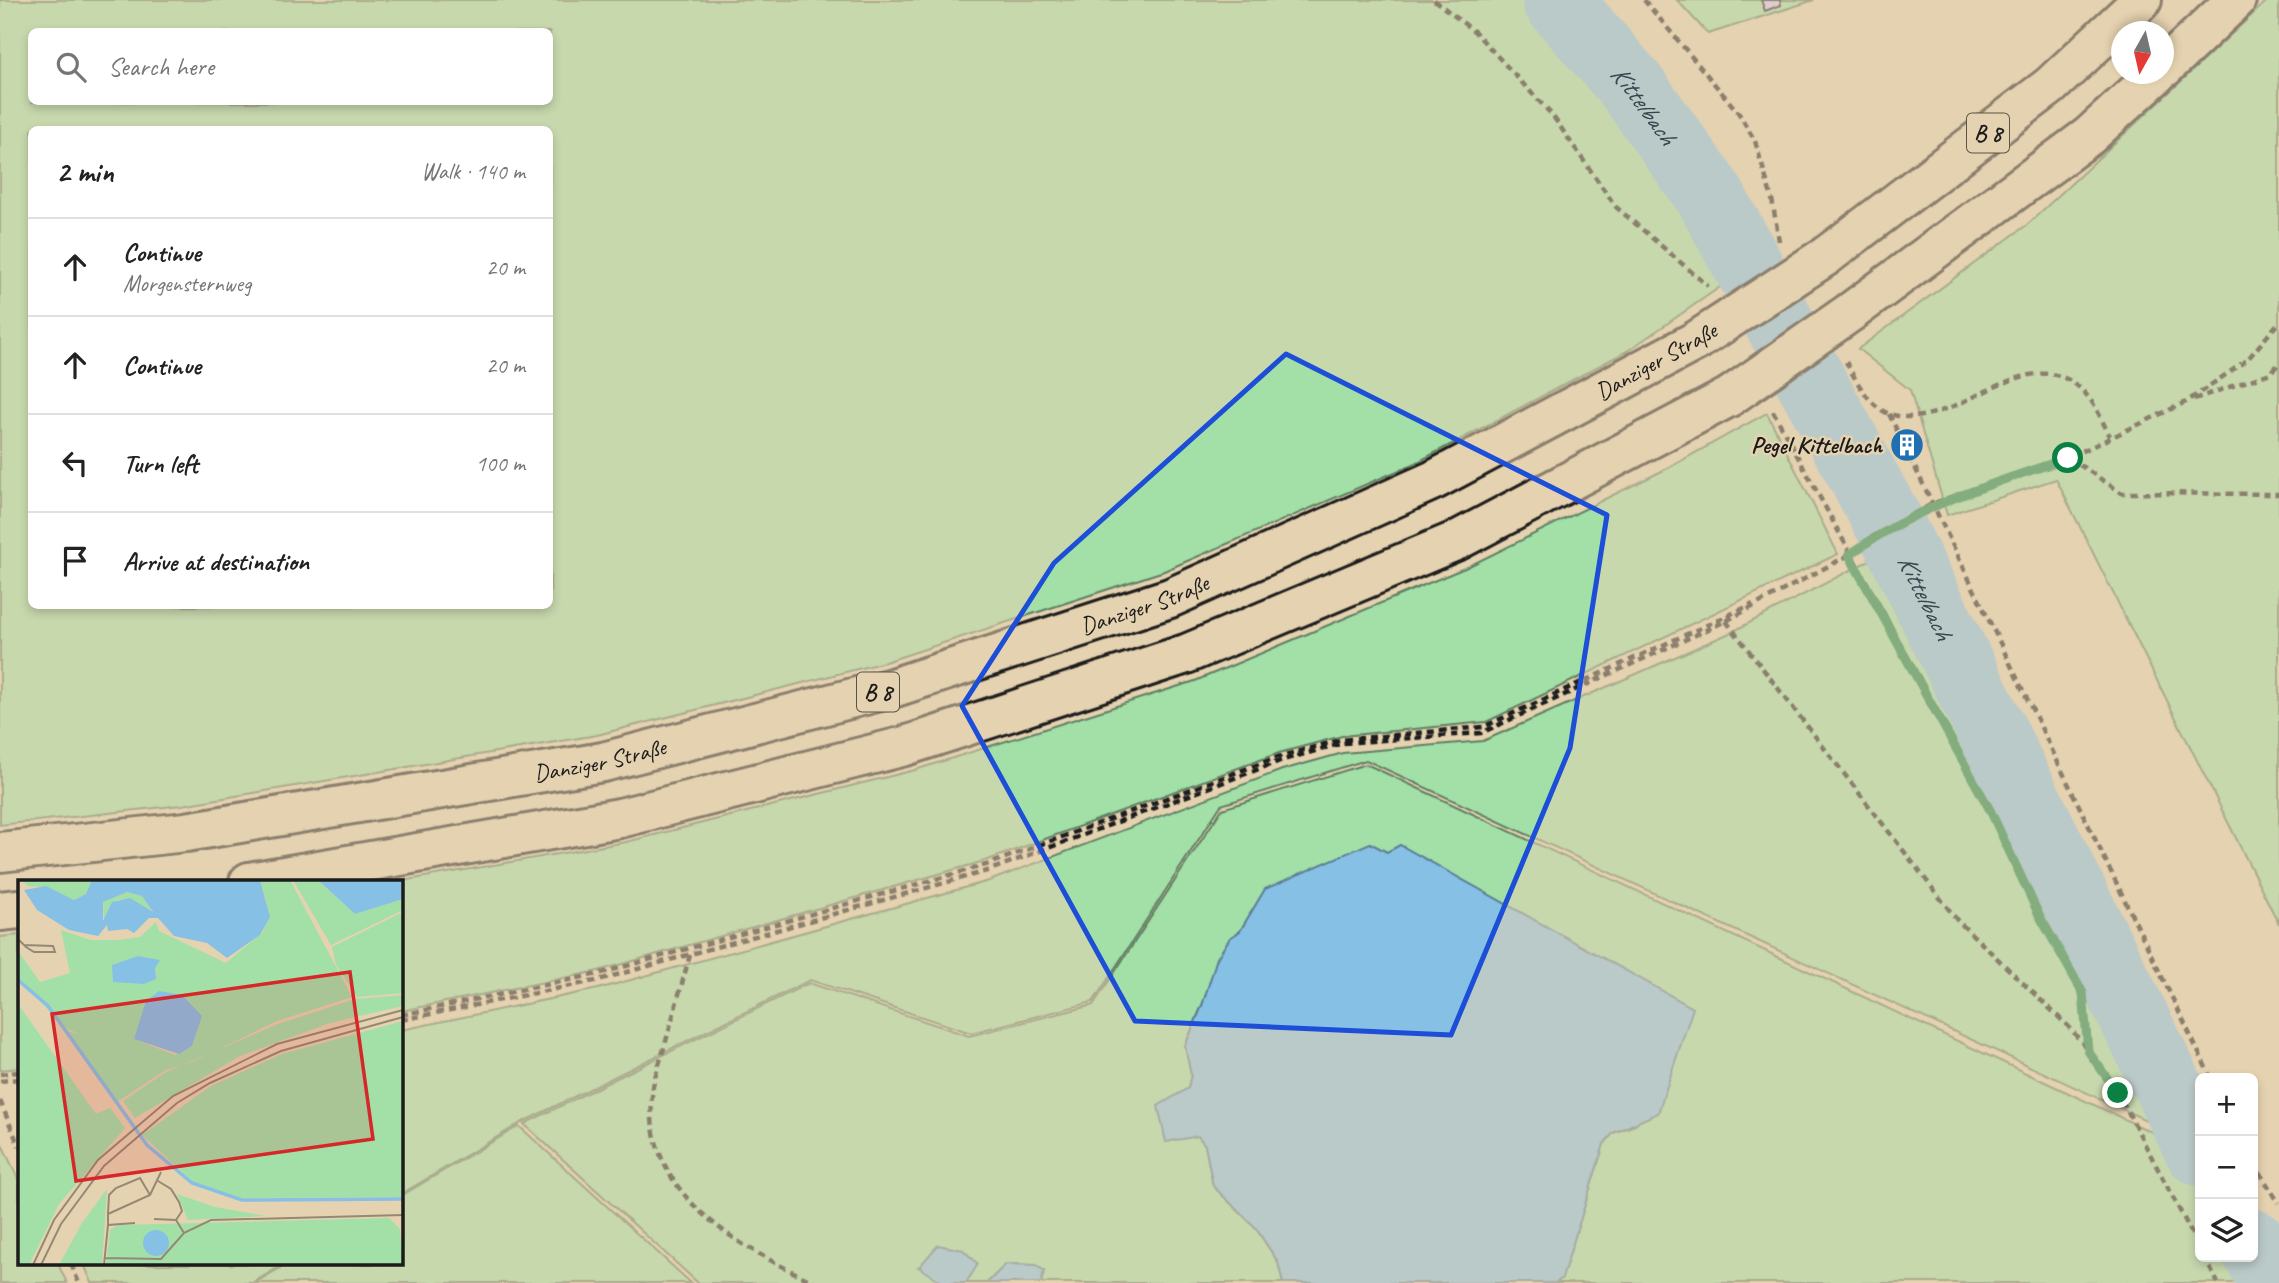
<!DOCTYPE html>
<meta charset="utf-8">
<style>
:root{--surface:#fff;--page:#f2f2f2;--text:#222;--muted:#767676;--line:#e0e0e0}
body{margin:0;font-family:Caveat,sans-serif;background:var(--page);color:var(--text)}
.controls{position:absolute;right:21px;bottom:21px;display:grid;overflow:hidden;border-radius:10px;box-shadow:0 4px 10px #0003}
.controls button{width:63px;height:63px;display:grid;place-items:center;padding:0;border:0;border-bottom:2px solid var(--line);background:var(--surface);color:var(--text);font:35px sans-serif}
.compass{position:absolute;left:2111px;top:21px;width:63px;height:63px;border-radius:50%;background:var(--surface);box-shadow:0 4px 10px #0003;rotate:188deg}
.stop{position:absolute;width:21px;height:21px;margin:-16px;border:5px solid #0b8043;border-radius:50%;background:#fff}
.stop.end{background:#0b8043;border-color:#fff;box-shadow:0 2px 7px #0008}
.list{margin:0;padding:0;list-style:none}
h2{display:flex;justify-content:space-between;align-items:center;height:91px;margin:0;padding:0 28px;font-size:30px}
h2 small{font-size:23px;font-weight:400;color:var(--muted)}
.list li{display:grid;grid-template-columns:46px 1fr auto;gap:21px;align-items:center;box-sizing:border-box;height:98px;padding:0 28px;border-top:2px solid var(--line)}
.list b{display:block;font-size:26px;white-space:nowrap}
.list p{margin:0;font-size:23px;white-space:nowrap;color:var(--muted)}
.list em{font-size:23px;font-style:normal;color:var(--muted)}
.icon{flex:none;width:38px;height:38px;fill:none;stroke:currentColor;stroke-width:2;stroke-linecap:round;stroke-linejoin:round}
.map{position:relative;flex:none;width:2279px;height:1283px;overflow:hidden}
.search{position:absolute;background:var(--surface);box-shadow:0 4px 10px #0003;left:28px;top:28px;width:525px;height:77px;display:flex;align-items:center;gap:18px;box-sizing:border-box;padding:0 24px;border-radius:10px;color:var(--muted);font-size:26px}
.panel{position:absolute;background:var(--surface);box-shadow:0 4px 10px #0003;left:28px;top:126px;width:525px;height:483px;border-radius:10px}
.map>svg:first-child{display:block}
.green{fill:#a2e0a8;stroke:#5f7e62;stroke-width:2;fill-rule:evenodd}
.water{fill:#86c0e5;stroke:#5c7e95;stroke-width:2}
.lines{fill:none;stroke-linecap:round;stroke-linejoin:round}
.river{stroke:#86c0e5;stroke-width:70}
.building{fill:#d9c4f5;stroke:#1c1c1c;stroke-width:2}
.trunk-casing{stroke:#1c1c1c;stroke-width:44}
.path{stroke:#1c1c1c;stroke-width:4.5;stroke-dasharray:7 5;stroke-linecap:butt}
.trunk{stroke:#e5d2b0;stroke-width:38}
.trunk-bridge-casing{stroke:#1c1c1c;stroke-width:44;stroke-linecap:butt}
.trunk-bridge{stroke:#e5d2b0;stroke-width:38}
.route{stroke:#0b8043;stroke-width:9}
.marked{fill:none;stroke:#1d4ed8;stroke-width:5;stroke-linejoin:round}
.labels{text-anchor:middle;stroke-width:5;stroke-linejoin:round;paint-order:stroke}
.shield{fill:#e5d2b0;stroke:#585348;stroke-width:2}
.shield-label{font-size:23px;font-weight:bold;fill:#1c1c1c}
.street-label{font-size:24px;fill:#1c1c1c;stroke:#e5d2b0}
.poi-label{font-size:24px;font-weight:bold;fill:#1c1c1c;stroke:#e5d2b0;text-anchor:end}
.water-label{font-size:26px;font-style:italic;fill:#36454e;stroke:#e5d2b0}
.inset-river{fill:none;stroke:#86c0e5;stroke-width:3.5}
.inset-road{fill:none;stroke:#958975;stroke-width:2}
.view{fill:#d62828;fill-opacity:0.15;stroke:#d62828;stroke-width:3.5}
.inset-edge{fill:none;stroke:#1c1c1c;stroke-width:3.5}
</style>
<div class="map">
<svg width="2279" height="1283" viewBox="0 0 2279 1283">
<rect width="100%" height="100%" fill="#e5d2b0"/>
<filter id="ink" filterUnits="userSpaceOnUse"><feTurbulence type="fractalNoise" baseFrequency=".0143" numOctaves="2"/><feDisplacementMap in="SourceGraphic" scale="14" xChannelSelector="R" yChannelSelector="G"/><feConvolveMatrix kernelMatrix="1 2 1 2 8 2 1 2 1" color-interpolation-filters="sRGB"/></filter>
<g filter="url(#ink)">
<g class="green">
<path d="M 0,0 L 1542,0 L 1619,92 L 1696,199 L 1736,276 L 1629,350 L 1416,463 L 1164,571 L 885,662 L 597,735 L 182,805 L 0,825 ZM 32,32 L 550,32 L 550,102 L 32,102 ZM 32,130 L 550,130 L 550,606 L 32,606 Z"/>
<path d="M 1677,0 L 1814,0 L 1708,34 Z"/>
<path d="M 2268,0 L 2279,0 L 2279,924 L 2056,479 L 1947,515 L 1910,390 L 1858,349 L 2028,224 Z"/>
<path d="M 1767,413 L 1838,554 L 1486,722 L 1342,736 L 1279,753 L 988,860 L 598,971 L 401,1011 L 401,882 L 396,882 L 626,842 L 915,770 L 1195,681 L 1467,567 L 1668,468 Z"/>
<path d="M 1887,551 L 2187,1139 L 1366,760 L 1221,805 L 1093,1002 L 971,1033 L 810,980 L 521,1123 L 401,1194 L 401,1030 L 598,989 L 989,881 L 1282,770 L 1343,753 L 1483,741 L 1730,633 Z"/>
<path d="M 1366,764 L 2188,1149 L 2200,1171 L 2200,1257 L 2246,1257 L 2260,1283 L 1556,1283 L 1562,1278 L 1604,1144 L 1613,1133 L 1635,1125 L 1387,852 L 1265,890 L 1240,931 L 1230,938 L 1185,1046 L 1191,1075 L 1188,1088 L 1198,1136 L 1205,1145 L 1213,1186 L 1255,1227 L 1278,1262 L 1283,1283 L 1041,1283 L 1044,1271 L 1036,1265 L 1006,1264 L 987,1283 L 966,1283 L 977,1264 L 919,1267 L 943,1283 L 698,1283 L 524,1124 L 809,983 L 969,1036 L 1093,1005 L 1222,809 Z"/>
<path d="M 19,935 L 19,1068 L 0,1070 L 0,937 Z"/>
<path d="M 519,1126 L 691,1283 L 255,1283 L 287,1264 L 401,1264 L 401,1196 Z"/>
<path d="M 0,1140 L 19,1181 L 19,1264 L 58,1264 L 67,1283 L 0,1283 Z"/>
<path d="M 84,1264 L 284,1264 L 252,1283 L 92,1283 Z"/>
</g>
<g class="water">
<path d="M 1370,843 L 1387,852 L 1400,845 L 1693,1008 L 1658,1113 L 1613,1133 L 1604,1144 L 1562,1278 L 1556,1283 L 1283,1283 L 1278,1262 L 1255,1227 L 1213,1186 L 1205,1145 L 1198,1136 L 1166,1142 L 1158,1106 L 1188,1088 L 1191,1075 L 1185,1046 L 1202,1006 L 1217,958 L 1230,938 L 1240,931 L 1265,889 Z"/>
<path d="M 938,1245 L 963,1250 L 978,1264 L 966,1283 L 943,1283 L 919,1267 Z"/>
<path d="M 1006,1264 L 1036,1265 L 1044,1271 L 1041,1283 L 987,1283 Z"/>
</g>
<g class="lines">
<g class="river">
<path id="s1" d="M 1557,0 L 1632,87 L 1710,196 L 1892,529 L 2200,1151"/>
<path d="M 2253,1244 L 2274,1283"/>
</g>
</g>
<g class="building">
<path d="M 1761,0 L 1780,0 L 1781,5 L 1765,11 Z"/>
<path d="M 1911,433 L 1920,448 L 1904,458 L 1894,443 Z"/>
</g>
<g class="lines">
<g class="trunk-casing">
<g id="trunk">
<path d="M 2164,68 L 2236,0"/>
<path d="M 1826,256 L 2050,86 L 2142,0"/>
<path d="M 1852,311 L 2089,136 L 2157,74"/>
<path id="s2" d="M 0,852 L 186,832 L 603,762 L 892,688 L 1170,598 L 1434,480 L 1696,341"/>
<path d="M 249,882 L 620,818 L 905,746 L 1186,654 L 1458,540 L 1729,397"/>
<path d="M 0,911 L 19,909"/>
</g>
</g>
<g class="path">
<path d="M 1434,0 L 1475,32 L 1552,115 L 1616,207 L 1708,286"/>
<path d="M 1644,0 L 1738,112 L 1755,141 L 1772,199 L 1779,241"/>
<path d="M 1846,362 C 1856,380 1869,407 1890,414 C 1956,436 2033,327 2089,398 C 2098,409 2103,424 2110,436"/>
<path d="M 2194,399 L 2271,373 L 2279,363"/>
<path d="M 1773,411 L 1990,810 L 2038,913 L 2083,993 L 2088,1050"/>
<path d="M 1889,414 L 2211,1078"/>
<path d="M 2069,458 L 2122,493 L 2279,494"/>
<path d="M 1726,621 L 1957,920 L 2069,1027 L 2088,1050 L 2118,1093 L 2200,1249"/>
<path d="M 690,955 C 681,986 673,1017 664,1048 C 660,1063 653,1079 652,1095 C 644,1195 737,1246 816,1283"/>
<path d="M 401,1015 L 598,974 L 986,865 L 1278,757 L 1340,740 L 1483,727 L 1753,604"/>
<path d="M 401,1020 L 595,981 L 987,871 L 1280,761 L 1343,743 L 1481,733 L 1726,621 L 1849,555 L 1875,536 L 1934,503 L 2068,458 L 2186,402 L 2247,360 L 2279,322"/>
<path d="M 0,1074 L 19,1072"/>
<path d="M 0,1081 L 19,1079"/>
<path d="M 0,1101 L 19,1146"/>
<path d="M 2253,1162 L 2279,1203"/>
<path d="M 2204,1257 L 2218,1283"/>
<path d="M 71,1264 L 79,1283"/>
</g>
<use href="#trunk" class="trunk"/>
<g class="trunk-bridge-casing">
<g id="trunk-bridge">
<path d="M 1696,341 L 1826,256"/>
<path d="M 1729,397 L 1852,311"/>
</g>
</g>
<use href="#trunk-bridge" class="trunk-bridge"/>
</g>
</g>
<g class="lines" filter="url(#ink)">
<path class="route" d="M 2068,458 C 1989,485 1918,505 1849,555 L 1990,810 L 2038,913 L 2083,993 L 2088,1051 L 2118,1093"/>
</g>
<path d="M0 0H2279V1283H0ZM 1286,354 L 1607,515 L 1570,748 L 1451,1035 L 1135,1021 L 962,706 L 1054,563 Z" fill="#e5d2b0" fill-opacity=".55" fill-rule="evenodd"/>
<path class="marked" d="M 1286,354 L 1607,515 L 1570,748 L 1451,1035 L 1135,1021 L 962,706 L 1054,563 Z"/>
<defs>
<g id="building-disc" transform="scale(1.75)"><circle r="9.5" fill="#1f6fb2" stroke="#e5d2b0"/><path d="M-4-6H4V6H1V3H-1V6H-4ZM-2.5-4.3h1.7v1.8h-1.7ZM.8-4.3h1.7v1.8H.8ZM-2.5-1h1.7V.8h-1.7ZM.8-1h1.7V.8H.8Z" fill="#fff"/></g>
</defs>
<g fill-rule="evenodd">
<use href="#building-disc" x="1907" y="445"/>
</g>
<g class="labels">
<g class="shield">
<rect x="1967" y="113.5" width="42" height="39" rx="5"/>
<rect x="857" y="672.5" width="42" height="39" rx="5"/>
</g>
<g class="shield-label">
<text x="1988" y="141">B 8</text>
<text x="878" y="700">B 8</text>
</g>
<g class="street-label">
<text transform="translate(1656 361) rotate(-29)" y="8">Danziger Straße</text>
<text dy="8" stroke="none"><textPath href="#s2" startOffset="1174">Danziger Straße</textPath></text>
<text dy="8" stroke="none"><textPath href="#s2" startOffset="607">Danziger Straße</textPath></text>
</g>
<g class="poi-label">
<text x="1882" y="453">Pegel Kittelbach</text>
</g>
<g class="water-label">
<text dy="9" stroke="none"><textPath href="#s1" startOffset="136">Kittelbach</textPath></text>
<text dy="9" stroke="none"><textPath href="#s1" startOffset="704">Kittelbach</textPath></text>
</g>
</g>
<g transform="translate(18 880)">
<rect width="385" height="385" fill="#e5d2b0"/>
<path d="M 4,0 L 74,0 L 68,14 L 56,20 L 23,7 L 9,6 ZM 242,0 L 272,0 L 334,117 L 259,141 L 174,182 L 148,190 L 99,222 L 49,151 L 62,154 L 49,149 L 0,98 L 0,71 L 22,102 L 52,93 L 43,50 L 73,60 L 100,60 L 122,57 L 138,42 L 141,51 L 208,83 L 245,52 L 249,24 ZM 119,76 L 135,79 L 138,98 L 104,101 ZM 165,118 L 175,127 L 181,145 L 174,166 L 157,175 L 116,159 L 125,139 ZM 275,0 L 300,0 L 337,34 L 385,19 L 385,30 L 313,65 ZM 109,12 L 124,16 L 135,33 L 109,19 L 98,20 L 86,41 L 85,22 ZM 385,32 L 385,113 L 339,117 L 318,85 L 314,67 ZM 385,115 L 385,126 L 312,143 L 222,176 L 117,238 L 105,221 L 148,192 L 260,144 L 337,119 ZM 0,124 L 78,234 L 92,228 L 107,248 L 41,324 L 11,385 L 0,385 ZM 385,141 L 385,317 L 224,318 L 175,302 L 124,255 L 193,206 L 264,174 ZM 89,309 L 84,385 L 41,385 L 64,343 ZM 159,314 L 197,327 L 248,336 L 170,340 ZM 371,338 L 382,349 L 385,385 L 88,385 L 92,350 L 100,345 Z" fill="#a2e0a8" fill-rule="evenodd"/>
<path d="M 74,0 L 242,0 L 252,37 L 242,55 L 209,78 L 189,63 L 156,56 L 140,38 L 131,38 L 116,53 L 109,49 L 90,51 L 89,45 L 80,56 L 51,50 L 19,30 L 6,10 L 28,6 L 56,20 L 68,14 ZM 109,12 L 124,16 L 135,32 L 112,18 L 94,22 L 85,41 L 85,22 ZM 300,0 L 385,0 L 385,19 L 337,34 ZM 120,76 L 142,80 L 137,88 L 138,99 L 126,104 L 95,102 L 94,85 ZM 141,111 L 164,115 L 184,136 L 174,166 L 161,174 L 116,159 L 128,121 ZM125 363a13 13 0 1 1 26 0a13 13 0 1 1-26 0Z" fill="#86c0e5" fill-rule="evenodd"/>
<path class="inset-river" d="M 0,100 L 30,126 L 129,265 L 174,303 L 224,320 L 385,319"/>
<path class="inset-road" d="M 0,59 L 8,67 L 16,72 L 37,72 L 35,66 L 6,65M 140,301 L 153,309 L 161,322 L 164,331 L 158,340M 90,334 L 91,315 L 98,308 L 122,298 L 132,315M 136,339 L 158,340 L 166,353 L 193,340 L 385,335M 90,345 L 90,334 L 132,315 L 143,292M 87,378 L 143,379 L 166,353M 15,385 L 36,340 L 80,280 L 155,216 L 259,164 L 385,130M 23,385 L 43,344 L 86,286 L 159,223 L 192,203 L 263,171 L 385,137M 86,385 L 90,345 L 117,343"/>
<path class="view" d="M 332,92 L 355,259 L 58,301 L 34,134 Z"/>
<rect width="385" height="385" class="inset-edge"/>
</g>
</svg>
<div class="controls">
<button>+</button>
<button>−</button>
<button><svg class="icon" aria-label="layers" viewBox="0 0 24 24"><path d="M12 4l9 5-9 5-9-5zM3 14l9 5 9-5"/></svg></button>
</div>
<svg class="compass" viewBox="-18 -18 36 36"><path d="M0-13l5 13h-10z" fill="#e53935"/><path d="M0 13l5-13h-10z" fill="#767676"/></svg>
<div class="stop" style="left:2068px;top:458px"></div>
<div class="stop end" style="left:2118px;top:1093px"></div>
<div class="search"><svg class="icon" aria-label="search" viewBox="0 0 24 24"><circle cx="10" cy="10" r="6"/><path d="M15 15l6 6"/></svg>Search here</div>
<section class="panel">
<h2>2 min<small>Walk · 140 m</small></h2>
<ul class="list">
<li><svg class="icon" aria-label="ahead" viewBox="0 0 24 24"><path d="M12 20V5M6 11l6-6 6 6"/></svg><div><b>Continue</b><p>Morgensternweg</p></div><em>20 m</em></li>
<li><svg class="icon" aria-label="ahead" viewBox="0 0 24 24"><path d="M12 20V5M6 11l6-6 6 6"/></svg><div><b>Continue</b></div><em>20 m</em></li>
<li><svg class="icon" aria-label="left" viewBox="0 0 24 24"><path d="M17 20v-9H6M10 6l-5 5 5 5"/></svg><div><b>Turn left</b></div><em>100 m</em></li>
<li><svg class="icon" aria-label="arrive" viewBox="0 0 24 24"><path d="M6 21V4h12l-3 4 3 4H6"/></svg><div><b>Arrive at destination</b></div></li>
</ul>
</section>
</div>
